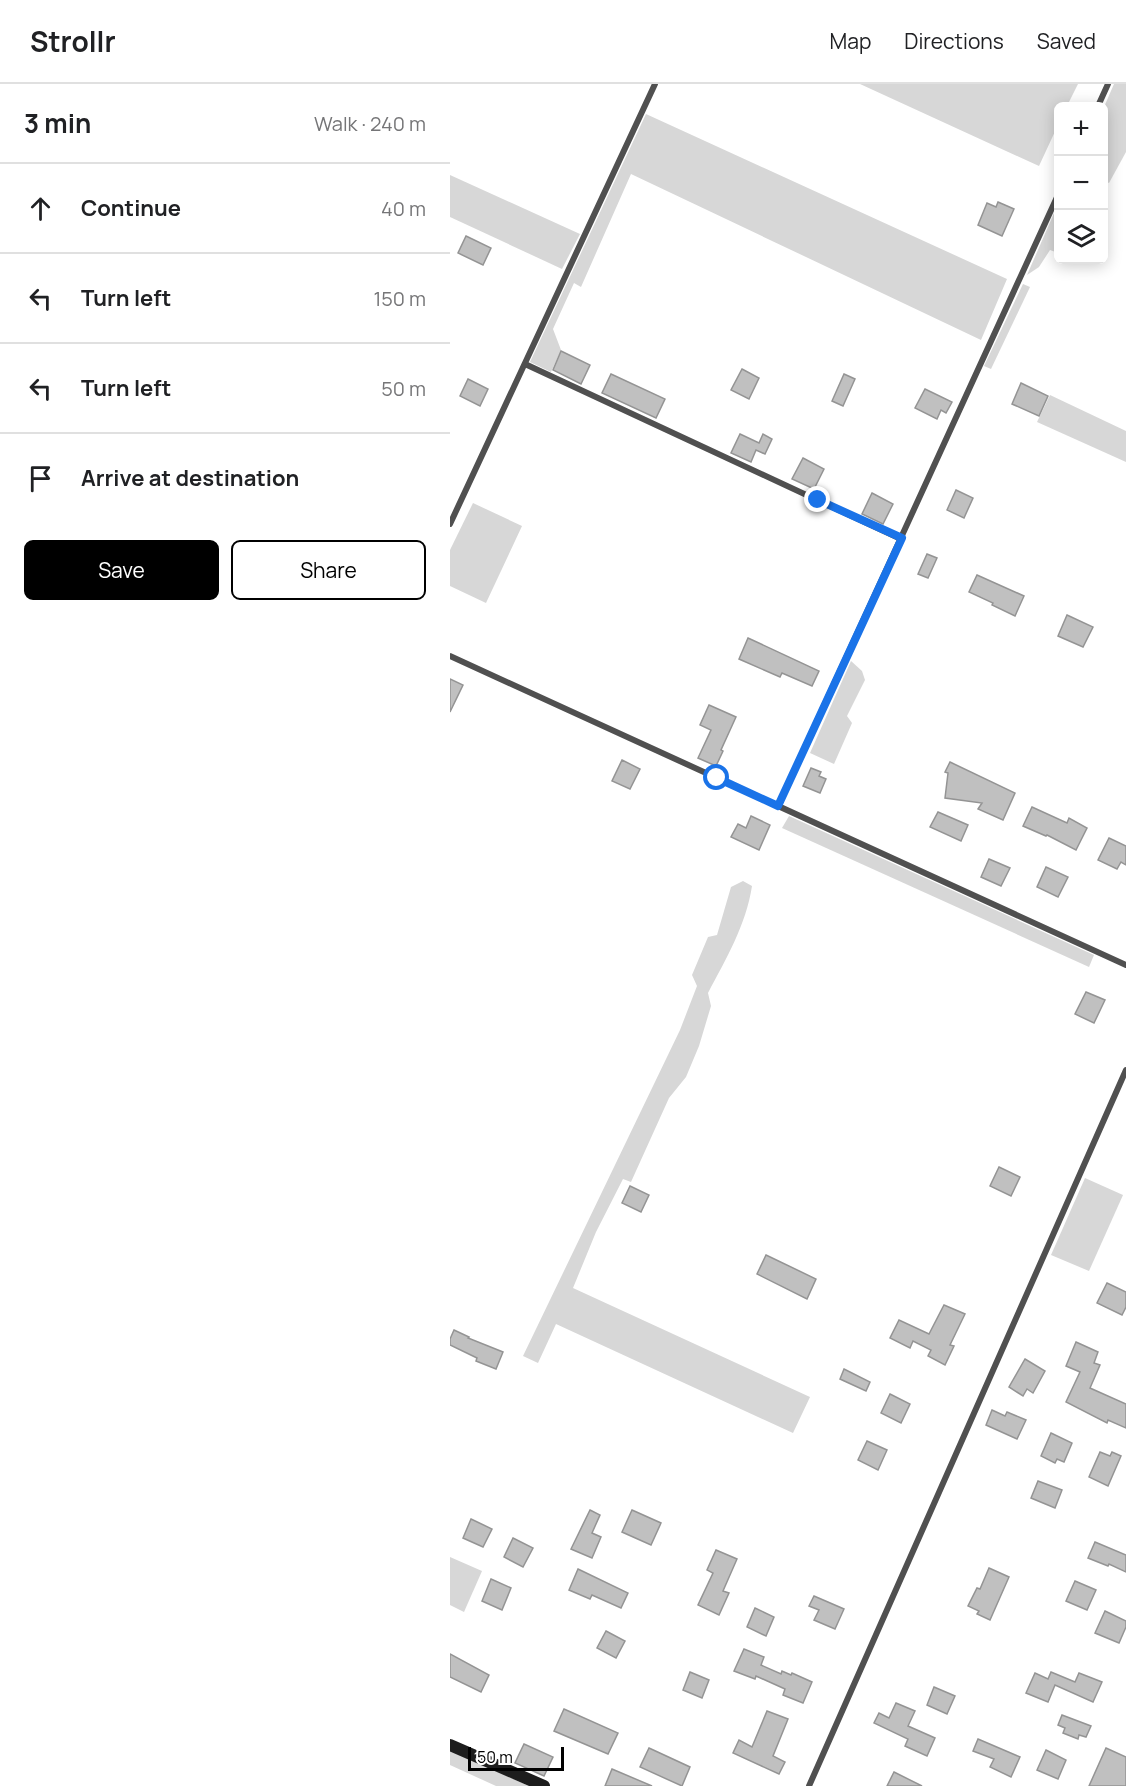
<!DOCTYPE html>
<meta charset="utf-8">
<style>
:root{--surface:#fff;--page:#f2f2f2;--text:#202124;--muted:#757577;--line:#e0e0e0;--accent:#000}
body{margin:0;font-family:Manrope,sans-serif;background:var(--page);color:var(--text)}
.controls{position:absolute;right:18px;top:18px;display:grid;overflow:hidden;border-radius:9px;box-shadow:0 3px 15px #0003}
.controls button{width:54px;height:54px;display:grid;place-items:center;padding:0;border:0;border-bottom:2px solid var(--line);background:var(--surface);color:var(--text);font:30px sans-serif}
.scale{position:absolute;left:18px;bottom:15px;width:96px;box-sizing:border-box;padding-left:6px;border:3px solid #000;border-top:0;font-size:16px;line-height:21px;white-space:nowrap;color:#000;-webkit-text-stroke:4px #fff;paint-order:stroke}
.stop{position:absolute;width:18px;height:18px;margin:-14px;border:4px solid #1a73e8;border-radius:50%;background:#fff}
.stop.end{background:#1a73e8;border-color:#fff;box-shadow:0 2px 6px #0008}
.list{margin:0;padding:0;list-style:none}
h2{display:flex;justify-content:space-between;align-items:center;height:78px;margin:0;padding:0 24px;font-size:26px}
h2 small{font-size:20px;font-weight:400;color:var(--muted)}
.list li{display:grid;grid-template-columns:39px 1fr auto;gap:18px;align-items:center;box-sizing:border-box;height:90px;padding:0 24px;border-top:2px solid var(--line)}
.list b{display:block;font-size:22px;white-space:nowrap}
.list em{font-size:20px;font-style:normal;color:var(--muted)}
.actions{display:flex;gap:12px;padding:18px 24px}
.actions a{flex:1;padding:14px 0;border:2px solid var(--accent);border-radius:9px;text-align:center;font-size:21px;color:var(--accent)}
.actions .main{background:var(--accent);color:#fff}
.icon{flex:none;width:33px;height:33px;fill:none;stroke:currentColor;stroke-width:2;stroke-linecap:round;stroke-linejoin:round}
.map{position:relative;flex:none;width:676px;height:1702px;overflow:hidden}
header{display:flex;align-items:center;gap:36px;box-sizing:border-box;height:84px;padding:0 30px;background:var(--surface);border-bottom:2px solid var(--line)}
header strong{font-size:28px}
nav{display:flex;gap:33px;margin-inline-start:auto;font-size:21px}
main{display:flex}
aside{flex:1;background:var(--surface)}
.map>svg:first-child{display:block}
.green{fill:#d7d7d7}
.building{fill:#c0c0c0;stroke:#949494;stroke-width:1.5}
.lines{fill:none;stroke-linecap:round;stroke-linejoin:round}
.lane{stroke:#505050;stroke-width:6}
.secondary{stroke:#1d1d1d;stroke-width:12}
.route{stroke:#1a73e8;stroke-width:8}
</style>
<header>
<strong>Strollr</strong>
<nav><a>Map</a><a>Directions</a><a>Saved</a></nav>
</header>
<main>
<aside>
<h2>3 min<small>Walk · 240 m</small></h2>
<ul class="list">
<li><svg class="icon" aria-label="ahead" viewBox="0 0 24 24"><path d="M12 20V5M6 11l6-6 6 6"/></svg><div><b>Continue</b></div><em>40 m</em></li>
<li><svg class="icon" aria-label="left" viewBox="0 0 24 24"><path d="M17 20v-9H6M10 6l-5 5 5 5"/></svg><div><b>Turn left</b></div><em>150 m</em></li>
<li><svg class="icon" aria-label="left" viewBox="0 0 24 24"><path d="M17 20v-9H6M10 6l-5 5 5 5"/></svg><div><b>Turn left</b></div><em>50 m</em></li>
<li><svg class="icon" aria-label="arrive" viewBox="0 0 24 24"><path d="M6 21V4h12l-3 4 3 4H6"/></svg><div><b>Arrive at destination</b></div></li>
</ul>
<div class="actions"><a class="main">Save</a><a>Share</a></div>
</aside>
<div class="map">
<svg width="676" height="1702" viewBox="0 0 676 1702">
<rect width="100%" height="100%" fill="#fff"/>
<g class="green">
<path d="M 410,0 L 628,0 L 617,22 L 608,22 L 608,41 L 589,82 Z"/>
<path d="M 664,0 L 676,0 L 676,68 L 659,99 L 654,97 L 654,23 Z"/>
<path d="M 196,30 L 557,195 L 531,256 L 181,90 L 131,203 L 124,199 L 103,245 L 111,266 L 101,288 L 80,278 Z"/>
<path d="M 0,91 L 130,150 L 112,185 L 0,133 Z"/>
<path d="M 608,120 L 608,169 L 600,166 L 589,183 L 577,191 Z"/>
<path d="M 573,200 L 580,203 L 541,285 L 534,282 Z"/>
<path d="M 600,311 L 676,347 L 676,378 L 587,338 Z"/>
<path d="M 23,419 L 72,442 L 36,519 L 0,502 L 0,466 Z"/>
<path d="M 401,577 L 412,587 L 415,596 L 397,632 L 402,639 L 384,680 L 360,669 Z"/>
<path d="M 339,732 L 644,871 L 639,883 L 332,744 Z"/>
<path d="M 293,797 L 302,802 C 296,841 276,875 258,909 L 261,922 L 249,962 L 236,993 L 219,1014 L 181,1098 L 173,1095 L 146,1148 L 123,1204 L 360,1313 L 343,1349 L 106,1240 L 88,1279 L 73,1272 L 230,946 L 247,902 L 242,891 L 258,853 L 267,851 L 281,803 Z"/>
<path d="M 635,1094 L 673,1111 L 639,1187 L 601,1171 Z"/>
<path d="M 0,1473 L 32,1487 L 14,1528 L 0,1521 Z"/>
<path d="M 0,1666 L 79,1702 L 46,1702 L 0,1681 Z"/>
</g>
<g class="building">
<path d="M 548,118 L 564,125 L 552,152 L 528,141 L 537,119 L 546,123 Z"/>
<path d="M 16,152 L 41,164 L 33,181 L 8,169 Z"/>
<path d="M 111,267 L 140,281 L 131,300 L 103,286 Z"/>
<path d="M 292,285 L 309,294 L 299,315 L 281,306 Z"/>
<path d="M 161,290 L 215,315 L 206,334 L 152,309 Z"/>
<path d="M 394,290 L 405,295 L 393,322 L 382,317 Z"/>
<path d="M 18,295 L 38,305 L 30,322 L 10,312 Z"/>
<path d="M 571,299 L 598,312 L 589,332 L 562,320 Z"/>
<path d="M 475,305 L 502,318 L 496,329 L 491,326 L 487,335 L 465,324 Z"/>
<path d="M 290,350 L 309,359 L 313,350 L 322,355 L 315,370 L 306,366 L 301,378 L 281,369 Z"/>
<path d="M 353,374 L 374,385 L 364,405 L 342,395 Z"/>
<path d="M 506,406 L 523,414 L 514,434 L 497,426 Z"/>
<path d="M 422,409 L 443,420 L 433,440 L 412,430 Z"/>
<path d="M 477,470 L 487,474 L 478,494 L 468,490 Z"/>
<path d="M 527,491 L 574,512 L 565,532 L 542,521 L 543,519 L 519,508 Z"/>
<path d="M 617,531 L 643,543 L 633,563 L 608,552 Z"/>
<path d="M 298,554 L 369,587 L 362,602 L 332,589 L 330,593 L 289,575 Z"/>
<path d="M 0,595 L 13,601 L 0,628 Z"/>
<path d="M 259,621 L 286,633 L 271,666 L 273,667 L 266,682 L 248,674 L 261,646 L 250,641 Z"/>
<path d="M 172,676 L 190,685 L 180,705 L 162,697 Z"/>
<path d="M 500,678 L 565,709 L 553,736 L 528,725 L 532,719 L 495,714 L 498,689 L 495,688 Z"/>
<path d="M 361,684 L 371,688 L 369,692 L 376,695 L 370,709 L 353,702 Z"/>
<path d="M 582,723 L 617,739 L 619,734 L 637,744 L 626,766 L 597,751 L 596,752 L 573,742 Z"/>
<path d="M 488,728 L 518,741 L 511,757 L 480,743 Z"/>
<path d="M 301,732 L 320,741 L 309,766 L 281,753 L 288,740 L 296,744 Z"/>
<path d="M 659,754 L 676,762 L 676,781 L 671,778 L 667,785 L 648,776 Z"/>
<path d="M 539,775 L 560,784 L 551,802 L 531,793 Z"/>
<path d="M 596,783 L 618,793 L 608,813 L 587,803 Z"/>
<path d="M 636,908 L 655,916 L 644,939 L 625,930 Z"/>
<path d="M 549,1083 L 570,1093 L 561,1112 L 540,1102 Z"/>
<path d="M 180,1102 L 199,1111 L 191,1128 L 172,1119 Z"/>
<path d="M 316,1171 L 366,1195 L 357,1215 L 307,1190 Z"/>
<path d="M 657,1199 L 676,1208 L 676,1223 L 672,1231 L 647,1219 Z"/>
<path d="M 494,1221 L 515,1230 L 500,1261 L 504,1262 L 495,1281 L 478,1272 L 481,1266 L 463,1257 L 460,1264 L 440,1254 L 449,1236 L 479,1250 Z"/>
<path d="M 4,1246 L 19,1253 L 18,1254 L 53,1268 L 46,1285 L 26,1277 L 27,1274 L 0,1261 L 0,1255 Z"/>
<path d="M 626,1258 L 648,1268 L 644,1279 L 650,1281 L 640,1304 L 676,1320 L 676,1344 L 658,1336 L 657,1339 L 616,1318 L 630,1288 L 616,1282 Z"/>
<path d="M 575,1275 L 595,1287 L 583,1309 L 577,1305 L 573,1312 L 559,1303 Z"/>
<path d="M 394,1285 L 420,1298 L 416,1307 L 390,1295 Z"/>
<path d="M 440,1310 L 460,1320 L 451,1339 L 431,1329 Z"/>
<path d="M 542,1326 L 555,1332 L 557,1328 L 576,1336 L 567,1355 L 536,1341 Z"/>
<path d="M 601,1349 L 622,1359 L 614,1378 L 607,1375 L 605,1379 L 591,1372 Z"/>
<path d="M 417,1357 L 437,1366 L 428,1386 L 408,1376 Z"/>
<path d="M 650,1368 L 660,1372 L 662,1368 L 671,1372 L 658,1402 L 639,1393 Z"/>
<path d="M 588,1397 L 612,1406 L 605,1424 L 581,1414 Z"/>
<path d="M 140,1426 L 150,1431 L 142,1449 L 151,1453 L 142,1474 L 121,1465 Z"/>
<path d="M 182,1426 L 211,1439 L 201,1461 L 172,1448 Z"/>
<path d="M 21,1435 L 42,1445 L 33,1463 L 13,1454 Z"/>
<path d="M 63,1454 L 83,1464 L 73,1483 L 54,1473 Z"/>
<path d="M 645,1458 L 676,1471 L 676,1488 L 659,1480 L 658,1482 L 638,1474 Z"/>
<path d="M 266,1466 L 287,1475 L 273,1507 L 279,1509 L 269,1531 L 248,1521 L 263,1489 L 257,1486 Z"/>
<path d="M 539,1484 L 559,1493 L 540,1536 L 527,1530 L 529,1527 L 518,1522 L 527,1504 L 530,1505 Z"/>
<path d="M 128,1485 L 178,1509 L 171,1524 L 142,1511 L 140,1515 L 119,1506 Z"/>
<path d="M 41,1495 L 61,1504 L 52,1526 L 32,1517 Z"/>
<path d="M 625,1497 L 646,1506 L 637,1526 L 616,1517 Z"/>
<path d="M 364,1512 L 394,1525 L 385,1545 L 364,1536 L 369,1526 L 359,1522 Z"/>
<path d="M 305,1524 L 324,1533 L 316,1552 L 297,1543 Z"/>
<path d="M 655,1527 L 676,1537 L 676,1543 L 669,1559 L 645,1549 Z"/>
<path d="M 156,1547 L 175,1557 L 166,1574 L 147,1564 Z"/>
<path d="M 294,1565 L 314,1573 L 311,1581 L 331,1590 L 332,1587 L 341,1591 L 342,1589 L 362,1598 L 353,1619 L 333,1611 L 335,1605 L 306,1592 L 305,1595 L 284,1587 Z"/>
<path d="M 0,1570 L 39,1591 L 31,1608 L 0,1593 Z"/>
<path d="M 240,1588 L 259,1596 L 252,1614 L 233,1606 Z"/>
<path d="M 601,1588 L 625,1598 L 629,1589 L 652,1598 L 643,1618 L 605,1601 L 598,1618 L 576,1609 L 585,1589 L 598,1595 Z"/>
<path d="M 484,1603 L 505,1612 L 497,1630 L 477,1621 Z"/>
<path d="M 446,1619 L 465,1627 L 458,1642 L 485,1654 L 477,1672 L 455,1662 L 458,1655 L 424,1639 L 429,1629 L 439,1634 Z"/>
<path d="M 114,1625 L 168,1649 L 158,1670 L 104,1647 Z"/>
<path d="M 317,1627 L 338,1635 L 323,1672 L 335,1678 L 329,1690 L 283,1669 L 289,1656 L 302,1663 Z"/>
<path d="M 612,1631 L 641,1642 L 636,1653 L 629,1651 L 628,1655 L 613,1649 L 615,1644 L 608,1641 Z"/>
<path d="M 528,1655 L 570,1673 L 561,1693 L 540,1683 L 544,1675 L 523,1667 Z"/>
<path d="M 74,1660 L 103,1673 L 94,1692 L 65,1679 Z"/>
<path d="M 199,1664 L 240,1683 L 232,1702 L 190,1683 Z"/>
<path d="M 656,1664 L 676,1673 L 676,1702 L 639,1702 Z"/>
<path d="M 596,1666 L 616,1676 L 608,1695 L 587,1686 Z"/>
<path d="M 162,1685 L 202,1702 L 155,1702 Z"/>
<path d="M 444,1688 L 472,1702 L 437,1702 Z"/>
</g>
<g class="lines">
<g class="lane">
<path d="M 648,22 L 658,0"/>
<path d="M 75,280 L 451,455"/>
<path d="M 0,440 L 205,0"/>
<path d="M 0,572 L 676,881"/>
<path d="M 328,722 L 608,111"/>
<path d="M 359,1702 L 676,986"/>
</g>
<path class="secondary" d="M 0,1661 L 94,1702"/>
</g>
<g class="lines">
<path class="route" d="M 267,694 L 328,722 L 452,454 L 368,416"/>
</g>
</svg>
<div class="controls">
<button>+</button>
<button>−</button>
<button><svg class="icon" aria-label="layers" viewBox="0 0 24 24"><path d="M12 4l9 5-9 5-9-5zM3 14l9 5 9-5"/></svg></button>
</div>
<div class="scale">50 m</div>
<div class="stop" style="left:267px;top:694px"></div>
<div class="stop end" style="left:368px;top:416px"></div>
</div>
</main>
